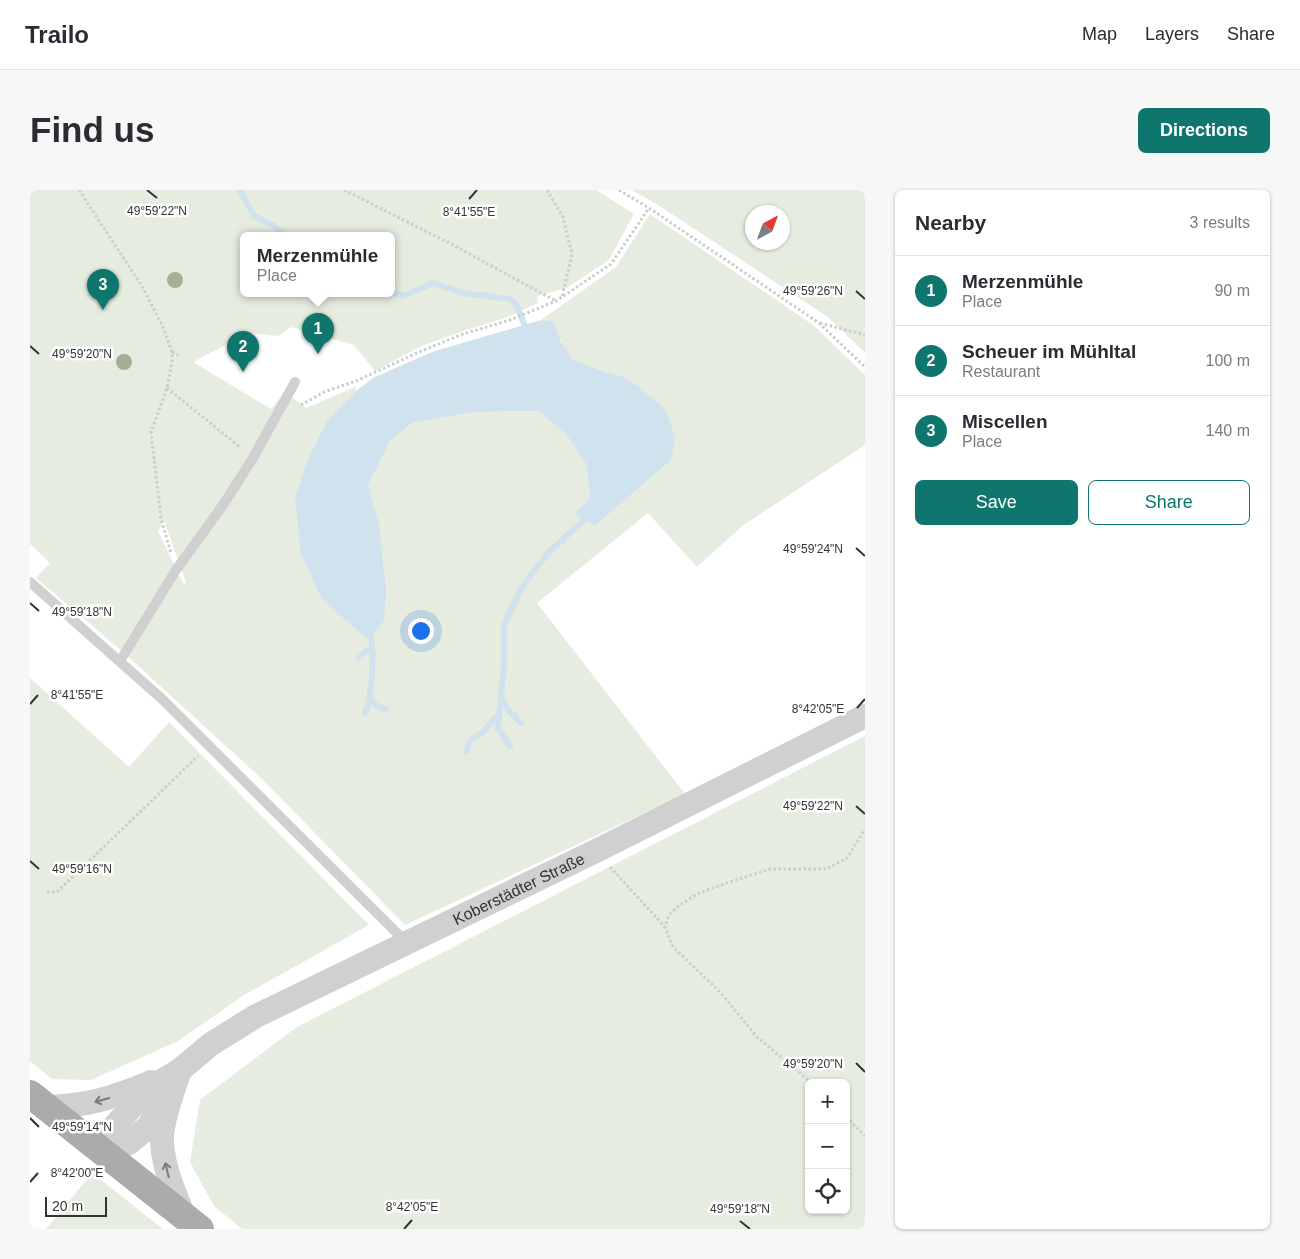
<!DOCTYPE html>
<meta charset="utf-8">
<style>
:root{--surface:#fff;--page:#f7f7f7;--text:#2b2b33;--muted:#7c7c81;--line:#e1e1e2;--accent:#0f766e}
body{margin:0;font-family:Arial,sans-serif;background:var(--page);color:var(--text)}
.controls{position:absolute;right:15px;bottom:15px;display:grid;overflow:hidden;border-radius:8px;box-shadow:0 1px 4px #0004}
.controls button{width:45px;height:45px;display:grid;place-items:center;padding:0;border:0;border-bottom:1px solid var(--line);background:var(--surface);color:var(--text);font:25px sans-serif}
.compass{position:absolute;left:715px;top:15px;width:45px;height:45px;border-radius:50%;background:var(--surface);box-shadow:0 1px 4px #0004;rotate:41deg}
.scale{position:absolute;left:15px;bottom:12px;width:62px;box-sizing:border-box;padding-left:5px;border:2px solid #333;border-top:0;font-size:14px;line-height:18px;white-space:nowrap;color:#333;-webkit-text-stroke:4px #fff;paint-order:stroke}
.you{position:absolute;left:390px;top:440px;width:18px;height:18px;margin:-12px;border:4px solid #fff;border-radius:50%;background:#1a73e8;box-shadow:0 0 0 8px #1a73e833}
.badge{display:grid;place-items:center;width:32px;height:32px;border-radius:50%;background:var(--accent);color:#fff;font-size:16px;font-weight:700}
.pin{position:absolute;translate:-50% -41px;filter:drop-shadow(0 1px 2px #0008)}
.pin::after{content:'';position:absolute;top:26px;width:18px;height:15px;background:inherit;clip-path:polygon(0 0,100% 0,50% 100%)}
.popup{position:absolute;left:210px;top:42px;width:155px;height:65px;box-sizing:border-box;display:grid;place-content:center;border-radius:8px;background:var(--surface);filter:drop-shadow(0 1px 4px #0005);font-size:16px;white-space:nowrap;color:var(--muted)}
.popup b{font-size:19px;color:var(--text)}
.popup::after{content:'';position:absolute;left:50%;top:100%;margin-left:-10px;border:10px solid transparent;border-top-color:var(--surface)}
.list{margin:0;padding:0;list-style:none}
h2{display:flex;justify-content:space-between;align-items:center;height:65px;margin:0;padding:0 20px;font-size:21px}
h2 small{font-size:16px;font-weight:400;color:var(--muted)}
.list li{display:grid;grid-template-columns:32px 1fr auto;gap:15px;align-items:center;box-sizing:border-box;height:70px;padding:0 20px;border-top:1px solid var(--line)}
.list b{display:block;font-size:19px;white-space:nowrap}
.list p{margin:0;font-size:16px;white-space:nowrap;color:var(--muted)}
.list em{font-size:16px;font-style:normal;color:var(--muted)}
.actions{display:flex;gap:10px;padding:15px 20px}
.actions a{flex:1;padding:11px 0;border:1px solid var(--accent);border-radius:8px;text-align:center;font-size:18px;color:var(--accent)}
.actions .main{background:var(--accent);color:#fff}
.icon{flex:none;width:28px;height:28px;fill:none;stroke:currentColor;stroke-width:2;stroke-linecap:round;stroke-linejoin:round}
.map{position:relative;flex:none;width:835px;height:1039px;overflow:hidden;border-radius:8px}
header{display:flex;align-items:center;gap:30px;box-sizing:border-box;height:70px;padding:0 25px;background:var(--surface);border-bottom:1px solid var(--line)}
header strong{font-size:24px}
nav{display:flex;gap:28px;margin-inline-start:auto;font-size:18px}
.intro{display:flex;align-items:center;justify-content:space-between;box-sizing:border-box;height:120px;padding:0 30px}
h1{margin:0;font-size:35px}
.button{padding:12px 22px;border-radius:8px;background:var(--accent);color:#fff;font-size:18px;font-weight:700}
main{display:flex;gap:30px;padding:0 30px}
aside{flex:1;background:var(--surface);border-radius:8px;box-shadow:0 1px 4px #0004}
.map>svg:first-child{display:block}
.green{fill:#e6ecdf;fill-rule:evenodd}
.water{fill:#cfe2ee}
.lines{fill:none;stroke-linecap:round;stroke-linejoin:round}
.stream{stroke:#cfe2ee;stroke-width:6}
.path{stroke:#cdcdcd;stroke-width:3;stroke-dasharray:2.5 2.5;stroke-linecap:butt}
.service{stroke:#d0d0d0;stroke-width:10}
.tertiary{stroke:#d0d0d0;stroke-width:24}
.primary{stroke:#ababab;stroke-width:28}
.tree{fill:#a2b095}
.oneway{stroke:#7a7a7a}
.ticks{fill:none;stroke:#333;stroke-width:2}
.labels{text-anchor:middle;stroke-width:5;stroke-linejoin:round;paint-order:stroke}
.street-label{font-size:16px;fill:#333;stroke:#fff}
.ticks-label{font-size:12px;text-anchor:middle;fill:#333;stroke:#fff;stroke-width:5;stroke-linejoin:round;paint-order:stroke}
</style>
<header>
<strong>Trailo</strong>
<nav><a>Map</a><a>Layers</a><a>Share</a></nav>
</header>
<div class="intro"><h1>Find us</h1><a class="button">Directions</a></div>
<main>
<div class="map">
<svg width="835" height="1039" viewBox="0 0 835 1039">
<rect width="100%" height="100%" fill="#fff"/>
<g class="green">
<path d="M 0,0 L 566,0 L 604,24 L 579,70 L 537,98 L 507,106 L 508,113 L 478,127 L 433,141 L 389,157 L 345,181 L 324,155 L 261,137 L 248,146 L 213,142 L 195,155 L 163,172 L 241,219 L 255,202 L 276,218 L 325,197 L 326,201 L 298,229 L 280,264 L 348,333 L 337,295 L 360,251 L 382,233 L 444,222 L 508,221 L 536,244 L 556,274 L 560,308 L 544,324 L 565,336 L 641,270 L 594,187 C 581,183 555,178 544,170 C 534,163 528,143 524,131 L 511,130 L 586,77 L 620,24 L 783,135 L 835,185 L 835,255 L 712,336 L 667,377 L 618,323 L 507,413 L 655,604 L 375,735 L 232,589 L 92,461 L 6,388 L 20,373 L 0,354 ZM 214,45 L 362,45 L 362,103 L 214,103 ZM 134,331 L 156,392 L 154,395 L 128,341 Z"/>
<path d="M 602,0 L 835,0 L 835,163 L 798,127 L 625,13 ZM 722,22 L 752,22 L 752,52 L 722,52 Z"/>
<path d="M 0,488 L 99,577 L 139,532 L 339,735 L 214,805 L 148,851 L 61,890 L 22,889 L 0,871 Z"/>
<path d="M 835,546 L 835,1039 L 212,1039 L 184,1016 L 160,972 L 170,910 L 267,837 ZM 779,893 L 816,893 L 816,1020 L 779,1020 Z"/>
<path d="M 62,983 L 133,1039 L 16,1039 Z"/>
</g>
<path class="water" d="M 511,130 L 524,131 L 531,152 L 543,170 L 569,180 L 594,187 L 610,198 L 636,220 L 645,248 L 641,270 L 565,336 L 544,324 L 560,308 L 556,274 L 536,244 L 508,221 L 444,222 L 382,233 L 360,251 L 338,295 L 349,335 L 356,400 L 354,431 L 341,446 L 337,449 L 292,409 L 271,364 L 265,308 L 280,264 L 298,229 L 326,201 L 343,188 L 402,162 Z"/>
<g class="lines">
<g class="stream">
<path d="M 210,0 L 224,26 L 244,36 L 255,45"/>
<path d="M 362,102 L 373,106 L 403,93 L 434,103 L 480,109 L 487,116 L 497,142"/>
<path d="M 329,467 L 335,462 L 341,459"/>
<path d="M 340,507 L 346,515 L 356,520"/>
<path d="M 471,509 L 480,522 L 491,533"/>
<path d="M 335,523 C 343,503 345,458 339,438"/>
<path d="M 480,556 L 468,538 L 474,475 L 474,435 L 492,397 L 517,364 L 559,325"/>
<path d="M 436,562 L 440,551 L 453,542 L 469,524"/>
</g>
<g class="path">
<path d="M 49,0 L 113,98 L 132,135 L 142,162 L 142,172 L 137,198 L 121,242 L 131,329 L 141,363"/>
<path d="M 314,0 L 423,55 L 526,111"/>
<path d="M 517,0 L 533,27 L 542,64 L 532,107"/>
<path d="M 589,0 L 619,18 L 789,133 L 835,177"/>
<path d="M 790,133 L 835,145"/>
<path d="M 142,162 L 150,166"/>
<path d="M 137,198 L 211,258"/>
<path d="M 271,215 L 294,202 L 326,191 L 389,162 L 433,144 L 480,130 L 526,111 L 581,74 L 619,18"/>
<path d="M 580,677 L 635,737"/>
<path d="M 17,702 L 27,702 L 168,566"/>
<path d="M 782,893 L 727,847 L 690,802 L 643,757 L 635,737 L 639,725 L 647,717 L 667,704 L 694,694 L 740,679 L 796,679 L 817,668 L 835,639"/>
<path d="M 816,927 L 835,946"/>
</g>
<g class="service">
<path d="M 0,392 L 132,509 L 376,752"/>
<path d="M 90,471 L 146,380 L 193,315 L 223,268 L 265,192"/>
</g>
<g class="tertiary">
<path d="M 150,880 C 144,898 134,925 132,944 C 131,973 143,999 154,1026"/>
<path d="M 16,917 C 57,916 83,908 121,892"/>
<path id="s1" d="M 76,964 L 82,939 L 118,899 L 150,880 L 181,854 L 226,826 L 566,661 L 835,526"/>
<path d="M 76,964 L 99,953 L 118,937 L 134,911"/>
</g>
<path class="primary" d="M 0,904 L 170,1039"/>
</g>
<g class="tree">
<circle cx="145" cy="90" r="8"/>
<circle cx="94" cy="172" r="8"/>
</g>
<defs><path id="oneway-shaft" d="M-6 0H5M1.5-3L5.5 0L1.5 3" fill="none" stroke-width="1.6" stroke-linecap="round" stroke-linejoin="round" transform="scale(1.25)"/></defs>
<g class="oneway">
<use href="#oneway-shaft" transform="translate(72 910) rotate(164)"/>
<use href="#oneway-shaft" transform="translate(137 980) rotate(-103)"/>
</g>
<path class="ticks" d="M 117,0 L 127,8M 439,9 L 447,0M 826,101 L 835,109M 0,156 L 9,164M 826,358 L 835,366M 0,413 L 9,421M 0,514 L 8,505M 827,518 L 835,509M 826,616 L 835,624M 0,671 L 9,679M 826,873 L 835,882M 0,928 L 9,937M 0,992 L 8,983M 710,1031 L 720,1039M 374,1039 L 382,1030"/>
<g class="labels">
<g class="street-label">
<text dy="6" stroke="none"><textPath href="#s1" startOffset="502">Koberstädter Straße</textPath></text>
</g>
</g>
<g class="ticks-label">
<text x="127" y="25">49°59'22"N</text>
<text x="439" y="26">8°41'55"E</text>
<text x="783" y="105">49°59'26"N</text>
<text x="52" y="168">49°59'20"N</text>
<text x="783" y="363">49°59'24"N</text>
<text x="52" y="426">49°59'18"N</text>
<text x="47" y="509">8°41'55"E</text>
<text x="788" y="523">8°42'05"E</text>
<text x="783" y="620">49°59'22"N</text>
<text x="52" y="683">49°59'16"N</text>
<text x="783" y="878">49°59'20"N</text>
<text x="52" y="941">49°59'14"N</text>
<text x="47" y="987">8°42'00"E</text>
<text x="382" y="1021">8°42'05"E</text>
<text x="710" y="1023">49°59'18"N</text>
</g>
</svg>
<div class="controls">
<button>+</button>
<button>−</button>
<button><svg class="icon" aria-label="locate" viewBox="0 0 24 24"><circle cx="12" cy="12" r="6"/><path d="M12 2v4M12 18v4M2 12h4M18 12h4"/></svg></button>
</div>
<svg class="compass" viewBox="-18 -18 36 36"><path d="M0-13l5 13h-10z" fill="#e53935"/><path d="M0 13l5-13h-10z" fill="#7c7c81"/></svg>
<div class="scale">20 m</div>
<div class="you"></div>
<div class="pin badge" style="left:288px;top:164px">1</div>
<div class="popup"><b>Merzenmühle</b>Place</div>
<div class="pin badge" style="left:213px;top:182px">2</div>
<div class="pin badge" style="left:73px;top:120px">3</div>
</div>
<aside>
<h2>Nearby<small>3 results</small></h2>
<ul class="list">
<li><span class="badge">1</span><div><b>Merzenmühle</b><p>Place</p></div><em>90 m</em></li>
<li><span class="badge">2</span><div><b>Scheuer im Mühltal</b><p>Restaurant</p></div><em>100 m</em></li>
<li><span class="badge">3</span><div><b>Miscellen</b><p>Place</p></div><em>140 m</em></li>
</ul>
<div class="actions"><a class="main">Save</a><a>Share</a></div>
</aside>
</main>
